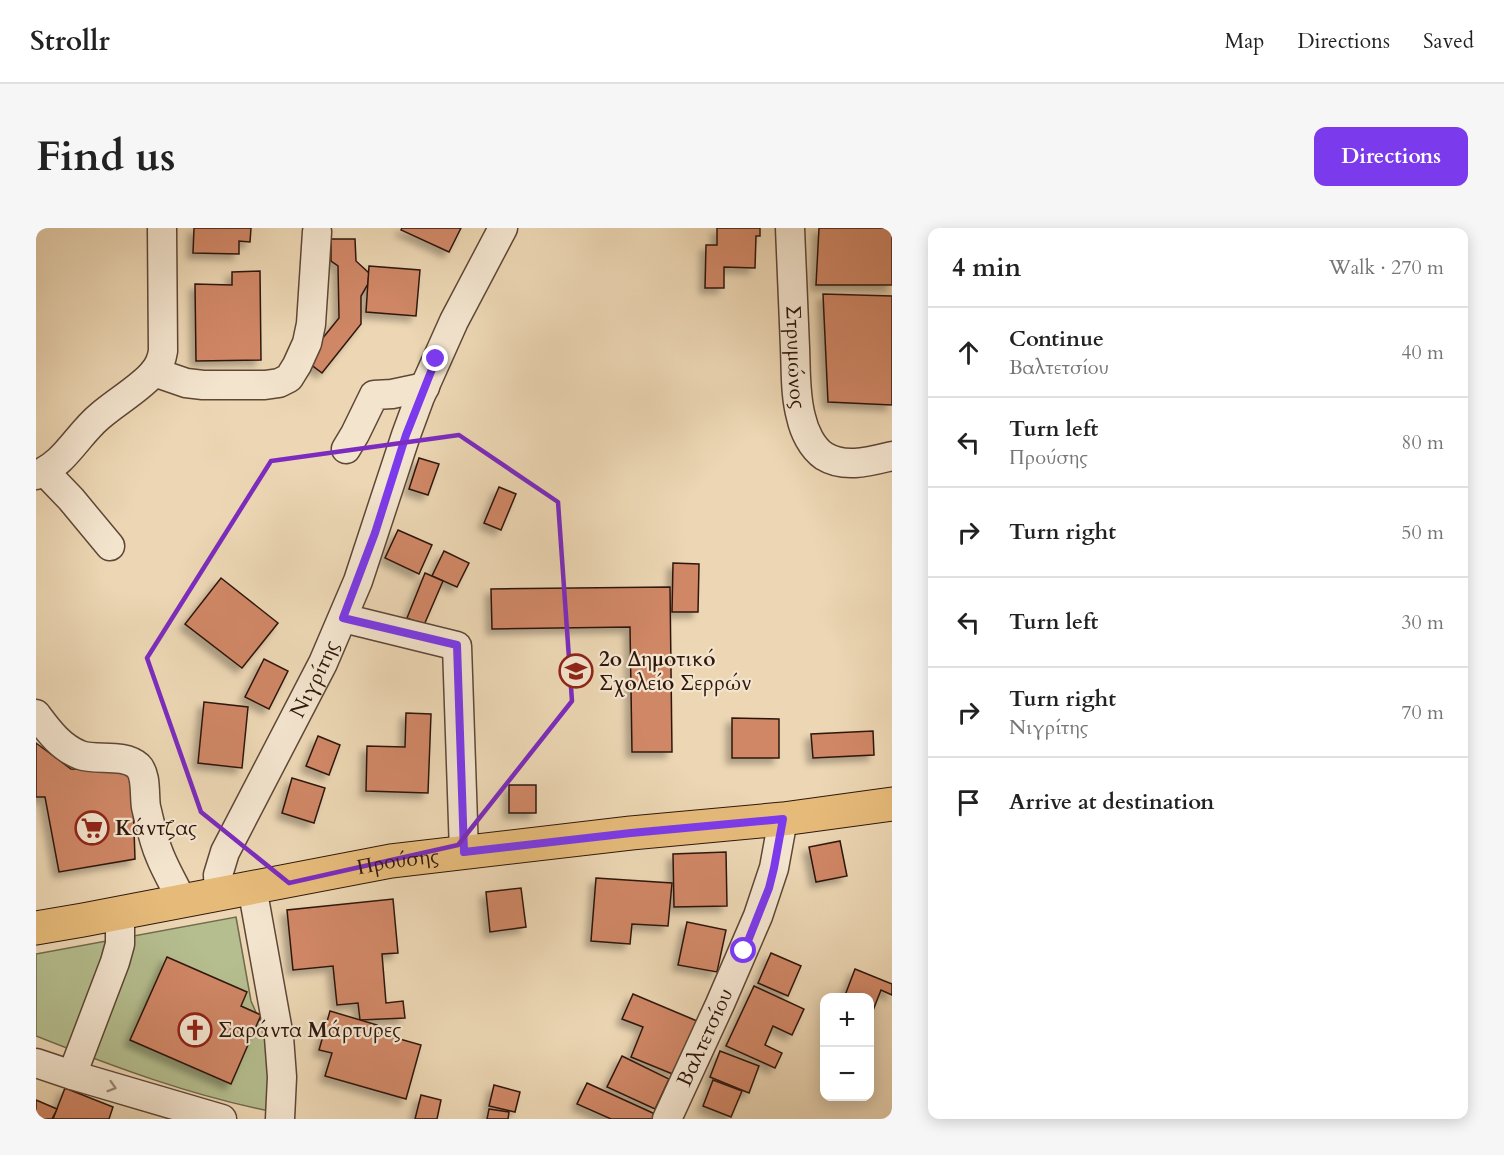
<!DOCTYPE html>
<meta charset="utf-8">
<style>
:root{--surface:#fff;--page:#f6f6f6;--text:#222;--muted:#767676;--line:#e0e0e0;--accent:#7c3aed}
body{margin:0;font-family:Cardo,serif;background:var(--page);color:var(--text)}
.controls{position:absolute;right:18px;bottom:18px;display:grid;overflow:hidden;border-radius:12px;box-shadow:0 3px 15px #0003}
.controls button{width:54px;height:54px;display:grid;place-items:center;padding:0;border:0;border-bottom:2px solid var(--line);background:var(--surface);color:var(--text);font:30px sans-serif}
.stop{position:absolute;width:18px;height:18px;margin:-14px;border:4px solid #7c3aed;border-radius:50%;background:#fff}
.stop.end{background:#7c3aed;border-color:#fff;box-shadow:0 2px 6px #0008}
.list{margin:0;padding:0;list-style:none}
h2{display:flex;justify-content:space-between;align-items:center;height:78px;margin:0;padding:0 24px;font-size:26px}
h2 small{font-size:20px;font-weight:400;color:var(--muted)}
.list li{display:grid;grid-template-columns:39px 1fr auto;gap:18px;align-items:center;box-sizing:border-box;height:90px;padding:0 24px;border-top:2px solid var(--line)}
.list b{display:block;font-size:22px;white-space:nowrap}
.list p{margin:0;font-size:20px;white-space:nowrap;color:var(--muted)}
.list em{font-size:20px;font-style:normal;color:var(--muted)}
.icon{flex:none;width:33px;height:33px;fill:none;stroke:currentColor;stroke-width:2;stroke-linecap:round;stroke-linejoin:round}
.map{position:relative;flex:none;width:856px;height:891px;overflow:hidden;border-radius:12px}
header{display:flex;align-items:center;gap:36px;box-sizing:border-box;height:84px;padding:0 30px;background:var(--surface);border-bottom:2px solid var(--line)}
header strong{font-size:28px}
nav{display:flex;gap:33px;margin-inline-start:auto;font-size:21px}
.intro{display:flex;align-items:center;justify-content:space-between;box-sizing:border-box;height:144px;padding:0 36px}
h1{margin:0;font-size:42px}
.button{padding:15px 27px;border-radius:12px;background:var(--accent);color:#fff;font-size:21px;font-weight:700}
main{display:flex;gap:36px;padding:0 36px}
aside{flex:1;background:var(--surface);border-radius:12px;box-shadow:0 3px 15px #0003}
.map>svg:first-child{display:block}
.green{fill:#b5be8f;stroke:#726a4e;stroke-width:1.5}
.building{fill:#d08766;stroke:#2f170d;stroke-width:1.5;filter:url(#shadow)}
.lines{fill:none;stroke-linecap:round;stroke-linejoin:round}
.minor-casing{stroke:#5e4736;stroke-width:31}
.major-casing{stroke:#2f170d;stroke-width:35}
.minor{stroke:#f3e4ce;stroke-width:28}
.major{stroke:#e6bb7a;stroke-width:33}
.oneway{stroke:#9b8877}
.route{stroke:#7c3aed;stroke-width:8}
.marked{fill:none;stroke:#7b2cbf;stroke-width:4.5;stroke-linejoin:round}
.labels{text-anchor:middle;stroke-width:4.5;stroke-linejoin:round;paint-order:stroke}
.street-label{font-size:21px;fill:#2f170d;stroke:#f3e4ce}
.poi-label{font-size:21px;font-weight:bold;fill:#2f170d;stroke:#f3e4ce;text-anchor:start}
</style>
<header>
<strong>Strollr</strong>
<nav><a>Map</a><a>Directions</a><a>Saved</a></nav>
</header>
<div class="intro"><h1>Find us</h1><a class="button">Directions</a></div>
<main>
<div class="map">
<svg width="856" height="891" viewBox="0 0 856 891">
<defs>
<filter id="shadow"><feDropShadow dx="-5.5" dy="5.5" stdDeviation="3" flood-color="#0004"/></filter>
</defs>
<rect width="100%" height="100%" fill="#ecd6b3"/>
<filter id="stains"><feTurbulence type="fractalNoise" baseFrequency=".00333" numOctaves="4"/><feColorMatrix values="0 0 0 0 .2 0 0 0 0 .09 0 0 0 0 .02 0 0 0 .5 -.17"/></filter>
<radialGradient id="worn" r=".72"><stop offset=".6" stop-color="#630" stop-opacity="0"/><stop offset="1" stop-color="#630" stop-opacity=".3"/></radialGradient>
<path class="green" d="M 200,689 L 215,773 L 223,791 L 229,800 L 238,884 C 156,868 78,839 0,808 L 0,726 Z"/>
<g class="building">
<path d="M 158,0 L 215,0 L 214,14 L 203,13 L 203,26 L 157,25 Z"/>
<path d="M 366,0 L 425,0 L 413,24 L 365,2 Z"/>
<path d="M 681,0 L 724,0 L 724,8 L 720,8 L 719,40 L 688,39 L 688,60 L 669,60 L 670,17 L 681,17 Z"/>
<path d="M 783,0 L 856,0 L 856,57 L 780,57 Z"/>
<path d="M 295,11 L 319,11 L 320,33 L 333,45 L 332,56 L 325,68 L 325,96 L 286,145 L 269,132 L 303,90 L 302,38 L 295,33 Z"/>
<path d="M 333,38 L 384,42 L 380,88 L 330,84 Z"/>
<path d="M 224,43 L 225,132 L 160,133 L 159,56 L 196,57 L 196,44 Z"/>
<path d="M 787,66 L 856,68 L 856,177 L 792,174 Z"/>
<path d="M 383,230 L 403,236 L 392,267 L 373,261 Z"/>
<path d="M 463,259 L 480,266 L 465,302 L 448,295 Z"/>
<path d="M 362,302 L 396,317 L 383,346 L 349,330 Z"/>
<path d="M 408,323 L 433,335 L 421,359 L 396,348 Z"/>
<path d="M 637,335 L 663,336 L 662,384 L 636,384 Z"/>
<path d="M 389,345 L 407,353 L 388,397 L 371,390 Z"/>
<path d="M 185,350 L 242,395 L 206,440 L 149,396 Z"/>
<path d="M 634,359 L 636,524 L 596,524 L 594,399 L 456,401 L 455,361 Z"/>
<path d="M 228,431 L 252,443 L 233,481 L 209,469 Z"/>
<path d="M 168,474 L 212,479 L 206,540 L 162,535 Z"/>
<path d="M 370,485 L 395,486 L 392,565 L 330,563 L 331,518 L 369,519 Z"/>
<path d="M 696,490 L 743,491 L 743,530 L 696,530 Z"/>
<path d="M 837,503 L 838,527 L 777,530 L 775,506 Z"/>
<path d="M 282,508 L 304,517 L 293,547 L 270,538 Z"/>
<path d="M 0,515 L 35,541 L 96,543 L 99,631 L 23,644 L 9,569 L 0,569 Z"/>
<path d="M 256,550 L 289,560 L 278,595 L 246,585 Z"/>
<rect x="473" y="557" width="27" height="28"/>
<path d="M 804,613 L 811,648 L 780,654 L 773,619 Z"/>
<path d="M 690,624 L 691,678 L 638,679 L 637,626 Z"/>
<path d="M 560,650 L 636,655 L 632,698 L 596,696 L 594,716 L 555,713 Z"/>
<path d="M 485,660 L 490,699 L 454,704 L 450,664 Z"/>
<path d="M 357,671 L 362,725 L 346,726 L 350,775 L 367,773 L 369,790 L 324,792 L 322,775 L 301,777 L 297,738 L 257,742 L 251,682 Z"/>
<path d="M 651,694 L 690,702 L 681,744 L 642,737 Z"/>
<path d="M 735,725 L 765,738 L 752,768 L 722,755 Z"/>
<path d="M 131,729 L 211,764 L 205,778 L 225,787 L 195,856 L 94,812 Z"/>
<path d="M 819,741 L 856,756 L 856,767 L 845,762 L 836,785 L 834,784 L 834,770 L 808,770 Z"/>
<path d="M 718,758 L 768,781 L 756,807 L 737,798 L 729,817 L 746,825 L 739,840 L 690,818 Z"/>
<path d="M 597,766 L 661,793 L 639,847 L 595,829 L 607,799 L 586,791 Z"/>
<path d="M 294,783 L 341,797 L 339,804 L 385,817 L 370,871 L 289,848 L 296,825 L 283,822 Z"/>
<path d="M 684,823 L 723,838 L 713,865 L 674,849 Z"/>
<path d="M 586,828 L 633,851 L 619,881 L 571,859 Z"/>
<path d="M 677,852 L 706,863 L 695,889 L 667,878 Z"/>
<path d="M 551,855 L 619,886 L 617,891 L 575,891 L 541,876 Z"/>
<path d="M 458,857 L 484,864 L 479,884 L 453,878 Z"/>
<path d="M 29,860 L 77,879 L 73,891 L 17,891 Z"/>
<path d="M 385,867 L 405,872 L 401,891 L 379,891 Z"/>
<path d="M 0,872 L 21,881 L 16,891 L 0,891 Z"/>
<path d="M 453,881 L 473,884 L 472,891 L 451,891 Z"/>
</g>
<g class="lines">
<g class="minor-casing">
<g id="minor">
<path id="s1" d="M 754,0 C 756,40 757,80 759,120 C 760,143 759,167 765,189 C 768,203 776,220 788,228 C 809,241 835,233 856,228"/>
<path d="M 118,144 L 150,155 L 167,157 L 229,157 L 243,155 L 253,150 L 261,137 L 271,115 L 275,96 L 281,4"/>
<path d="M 310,221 L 319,206 L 338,167 L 356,166 L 389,159"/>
<path d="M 9,244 L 35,271 L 74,318"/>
<path d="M 0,247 C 29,236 41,207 64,188 C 80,174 106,159 118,144 C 123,138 126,130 127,123 L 126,0"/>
<path d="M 307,390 L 421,418 L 428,624"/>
<path d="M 0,486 C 12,502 24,519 44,527 C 61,533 87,525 102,538 C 111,547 108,567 110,579 C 114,595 117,612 124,628 C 130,643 139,658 146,673"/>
<path d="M 216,659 L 243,809 L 246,849 L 244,891"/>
<path id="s2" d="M 183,666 L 182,647 L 189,624 L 287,435 L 322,353 L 370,207 L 384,169 L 418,93 L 467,0"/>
<path d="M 0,835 L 36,847 L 186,891"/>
<path d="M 36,847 L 79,734 L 84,716 L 84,685"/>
<path id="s3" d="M 631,891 L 684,776 L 722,688 L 738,640 L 747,591"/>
</g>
</g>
<g class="major-casing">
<g id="major">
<path id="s4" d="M 0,700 L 47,692 L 355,633 L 595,605 L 747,591 L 856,576"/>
</g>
</g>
<use href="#minor" class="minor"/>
<use href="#major" class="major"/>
</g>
<defs><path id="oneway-chevron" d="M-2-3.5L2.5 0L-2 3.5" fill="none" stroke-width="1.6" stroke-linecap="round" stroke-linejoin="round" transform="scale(1.5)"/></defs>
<use class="oneway" href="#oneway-chevron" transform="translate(76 859) rotate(17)"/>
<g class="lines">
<path class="route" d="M 400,131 L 370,207 L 339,305 L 307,390 L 421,417 L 428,624 L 595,605 L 747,591 L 738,640 L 733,660 L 708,723"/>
</g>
<path class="marked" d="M 423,207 L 522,274 L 536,473 L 422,617 L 253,655 L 165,584 L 111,430 L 235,233 Z"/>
<defs>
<g id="school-ring" transform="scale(1.725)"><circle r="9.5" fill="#f3e4ce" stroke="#8f2418" stroke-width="1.5"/><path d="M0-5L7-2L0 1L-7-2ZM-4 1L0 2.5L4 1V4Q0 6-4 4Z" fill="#8f2418"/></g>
<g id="supermarket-ring" transform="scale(1.725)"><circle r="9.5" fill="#f3e4ce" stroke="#8f2418" stroke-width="1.5"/><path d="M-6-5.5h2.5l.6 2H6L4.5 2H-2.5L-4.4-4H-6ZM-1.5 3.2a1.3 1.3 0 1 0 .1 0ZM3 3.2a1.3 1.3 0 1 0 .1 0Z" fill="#8f2418"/></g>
<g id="church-ring" transform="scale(1.725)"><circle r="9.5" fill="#f3e4ce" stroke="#8f2418" stroke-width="1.5"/><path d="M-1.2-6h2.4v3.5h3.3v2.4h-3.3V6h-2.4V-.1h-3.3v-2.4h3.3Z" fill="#8f2418"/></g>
</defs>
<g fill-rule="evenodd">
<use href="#school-ring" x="540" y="443"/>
<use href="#supermarket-ring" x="56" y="600"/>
<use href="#church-ring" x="159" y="802"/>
</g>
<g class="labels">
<g class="street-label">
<text dy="7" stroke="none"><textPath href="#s1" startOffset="129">Στρυμώνος</textPath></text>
<text dy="7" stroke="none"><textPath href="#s2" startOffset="238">Νιγρίτης</textPath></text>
<text dy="7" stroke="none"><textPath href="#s4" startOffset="368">Προύσης</textPath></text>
<text dy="7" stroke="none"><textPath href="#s3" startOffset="90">Βαλτετσίου</textPath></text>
</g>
<g class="poi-label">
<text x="563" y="438">2ο Δημοτικό<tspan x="563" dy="24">Σχολείο Σερρών</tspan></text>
<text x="79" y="607">Κάντζας</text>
<text x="182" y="809">Σαράντα Μάρτυρες</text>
</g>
</g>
<rect width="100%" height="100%" filter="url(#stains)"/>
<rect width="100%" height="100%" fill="url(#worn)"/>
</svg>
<div class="controls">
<button>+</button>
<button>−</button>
</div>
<div class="stop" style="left:708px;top:723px"></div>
<div class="stop end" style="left:400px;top:131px"></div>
</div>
<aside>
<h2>4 min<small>Walk · 270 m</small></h2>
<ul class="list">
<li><svg class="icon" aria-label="ahead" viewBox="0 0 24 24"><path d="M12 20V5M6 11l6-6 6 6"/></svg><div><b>Continue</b><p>Βαλτετσίου</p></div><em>40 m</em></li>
<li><svg class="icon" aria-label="left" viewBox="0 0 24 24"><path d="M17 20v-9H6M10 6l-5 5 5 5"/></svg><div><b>Turn left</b><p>Προύσης</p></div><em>80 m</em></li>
<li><svg class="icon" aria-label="right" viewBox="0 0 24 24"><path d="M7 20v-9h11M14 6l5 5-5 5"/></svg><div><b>Turn right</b></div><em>50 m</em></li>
<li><svg class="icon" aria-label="left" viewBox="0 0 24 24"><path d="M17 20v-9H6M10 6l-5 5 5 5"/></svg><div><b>Turn left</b></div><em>30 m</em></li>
<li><svg class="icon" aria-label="right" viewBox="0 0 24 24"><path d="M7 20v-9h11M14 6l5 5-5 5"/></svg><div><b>Turn right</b><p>Νιγρίτης</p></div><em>70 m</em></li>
<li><svg class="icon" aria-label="arrive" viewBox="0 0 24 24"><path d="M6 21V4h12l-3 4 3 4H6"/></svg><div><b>Arrive at destination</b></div></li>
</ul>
</aside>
</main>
